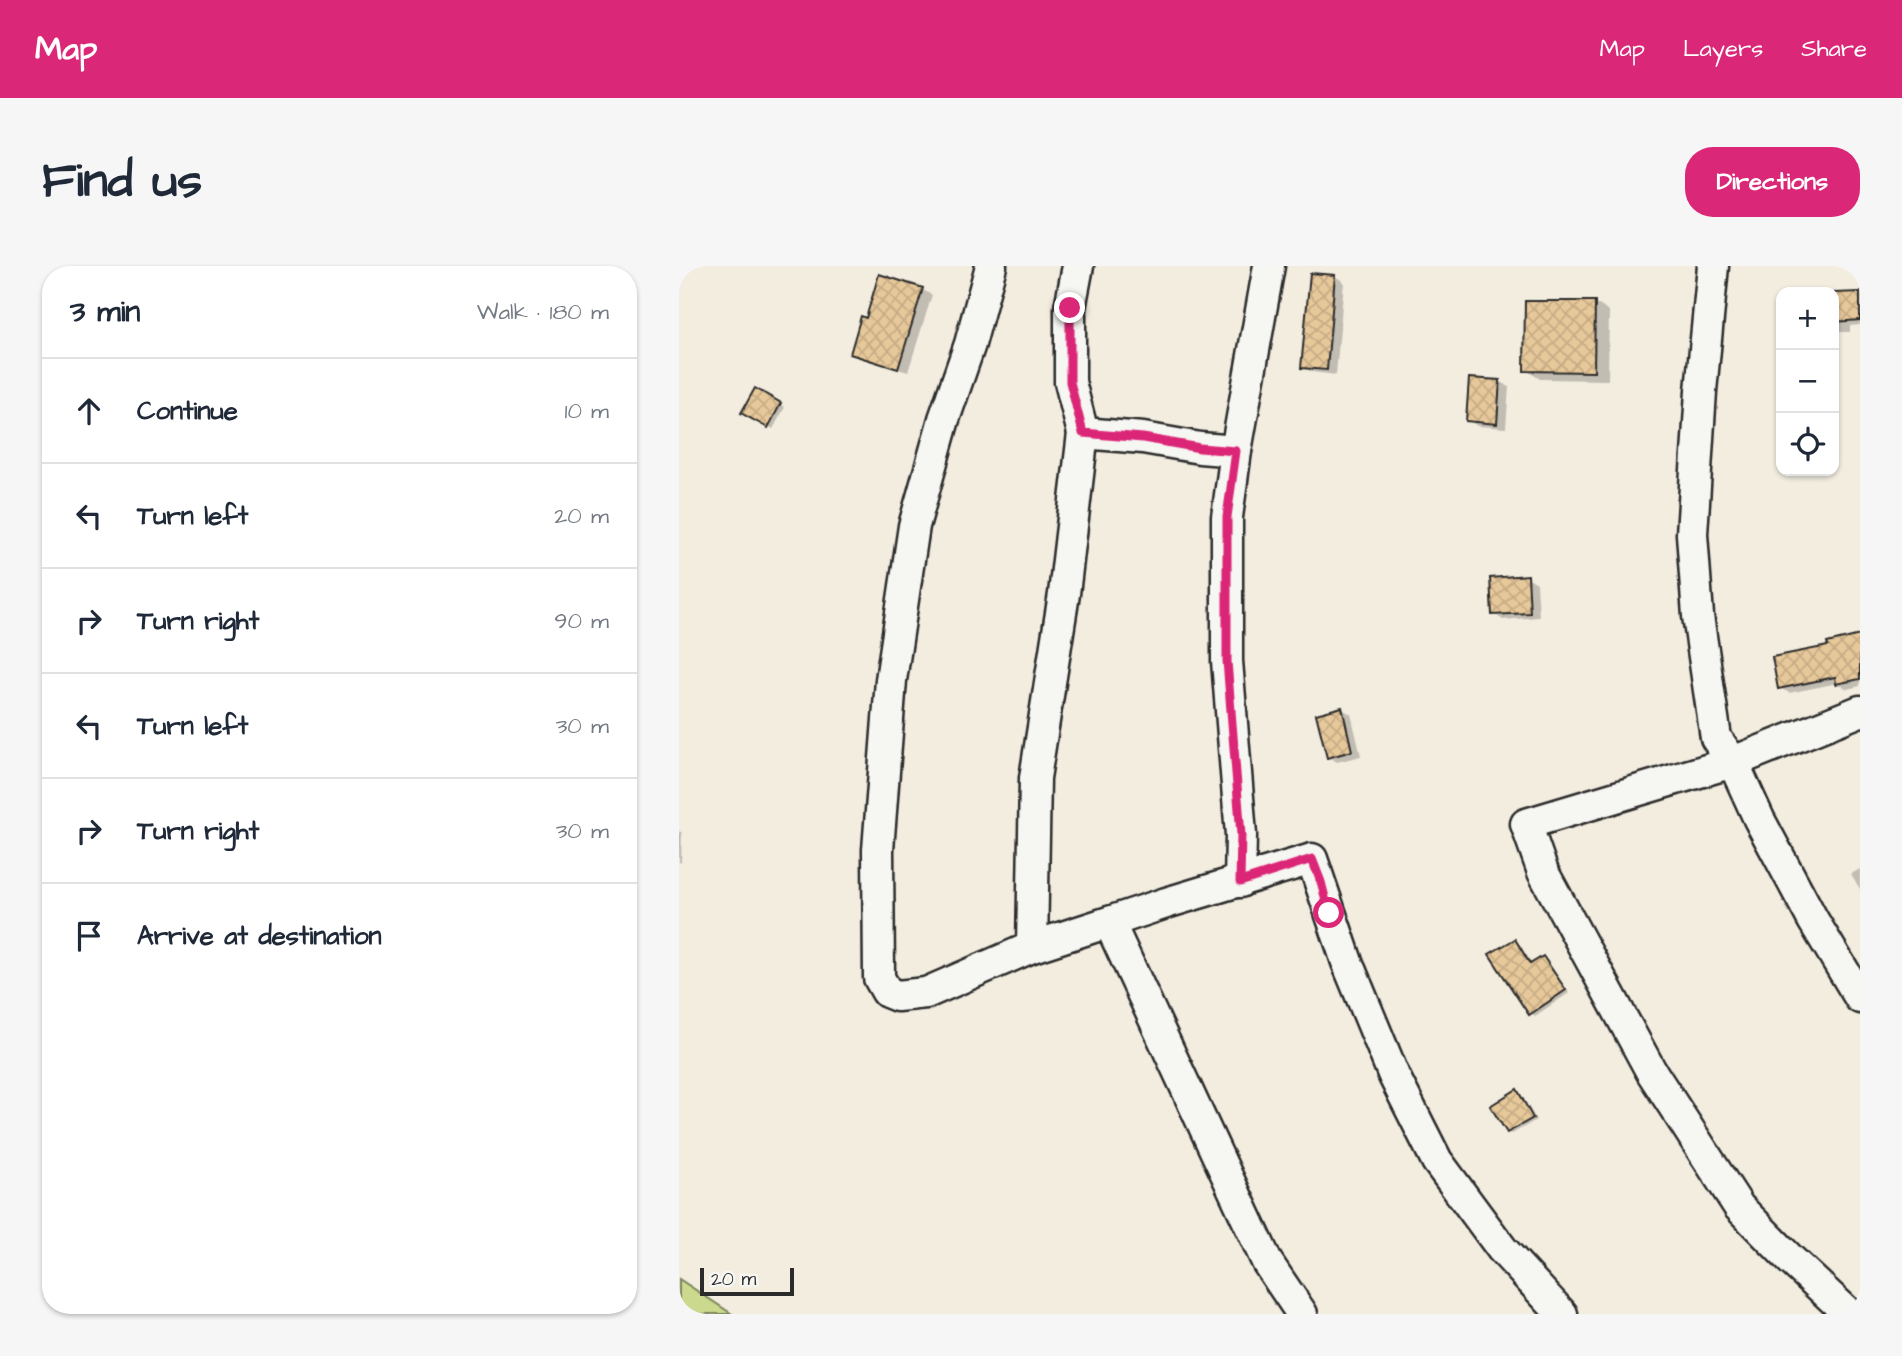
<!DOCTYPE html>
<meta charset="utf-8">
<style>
:root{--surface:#fff;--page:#f6f6f7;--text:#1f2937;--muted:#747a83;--line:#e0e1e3;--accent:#db2777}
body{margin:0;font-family:"Architects Daughter",sans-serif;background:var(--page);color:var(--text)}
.controls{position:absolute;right:21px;top:21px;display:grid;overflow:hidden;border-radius:14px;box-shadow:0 2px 5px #0004}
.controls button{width:63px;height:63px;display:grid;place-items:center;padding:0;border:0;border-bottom:2px solid var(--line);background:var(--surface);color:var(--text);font:35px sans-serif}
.scale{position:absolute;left:21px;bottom:18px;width:94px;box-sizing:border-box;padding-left:7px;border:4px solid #2b2b2b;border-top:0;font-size:19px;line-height:24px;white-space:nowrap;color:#2b2b2b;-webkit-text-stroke:5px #f6f6f2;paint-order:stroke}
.stop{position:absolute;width:21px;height:21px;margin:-16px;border:5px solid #db2777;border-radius:50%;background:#fff}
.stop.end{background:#db2777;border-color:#fff;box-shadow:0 2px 7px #0008}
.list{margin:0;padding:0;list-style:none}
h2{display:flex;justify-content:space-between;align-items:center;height:91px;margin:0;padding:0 28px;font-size:30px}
h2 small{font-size:23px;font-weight:400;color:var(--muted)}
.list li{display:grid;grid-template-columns:46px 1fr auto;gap:21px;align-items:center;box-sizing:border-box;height:105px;padding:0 28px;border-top:2px solid var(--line)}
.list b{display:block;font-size:26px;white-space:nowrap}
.list em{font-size:23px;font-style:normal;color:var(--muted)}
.icon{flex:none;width:38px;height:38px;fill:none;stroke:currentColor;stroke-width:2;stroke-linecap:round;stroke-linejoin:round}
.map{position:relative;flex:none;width:1181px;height:1048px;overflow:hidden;border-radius:28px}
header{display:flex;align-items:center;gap:42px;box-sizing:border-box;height:98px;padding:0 35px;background:var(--accent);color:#fff}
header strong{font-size:33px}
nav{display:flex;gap:38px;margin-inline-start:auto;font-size:24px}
.intro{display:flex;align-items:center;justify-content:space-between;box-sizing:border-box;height:168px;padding:0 42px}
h1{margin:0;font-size:49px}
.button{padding:18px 32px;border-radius:28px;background:var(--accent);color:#fff;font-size:24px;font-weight:700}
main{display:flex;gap:42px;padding:0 42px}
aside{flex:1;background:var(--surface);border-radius:28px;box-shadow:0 2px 5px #0004}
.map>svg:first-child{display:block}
.green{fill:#cad98d;stroke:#7a825c;stroke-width:2}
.shadow{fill:#0003}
.building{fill:url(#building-cross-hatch);stroke:#2b2b2b;stroke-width:2}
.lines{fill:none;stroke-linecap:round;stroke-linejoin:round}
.street-casing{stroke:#2b2b2b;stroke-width:35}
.street{stroke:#f6f6f2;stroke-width:30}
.route{stroke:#db2777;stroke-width:9}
</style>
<header>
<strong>Map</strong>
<nav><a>Map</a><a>Layers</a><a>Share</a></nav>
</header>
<div class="intro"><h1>Find us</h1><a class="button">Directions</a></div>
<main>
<aside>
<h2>3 min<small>Walk · 180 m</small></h2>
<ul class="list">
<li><svg class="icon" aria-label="ahead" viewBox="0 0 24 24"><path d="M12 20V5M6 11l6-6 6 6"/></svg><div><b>Continue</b></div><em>10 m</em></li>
<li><svg class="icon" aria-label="left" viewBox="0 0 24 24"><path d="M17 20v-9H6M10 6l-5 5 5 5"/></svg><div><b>Turn left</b></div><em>20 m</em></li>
<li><svg class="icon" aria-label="right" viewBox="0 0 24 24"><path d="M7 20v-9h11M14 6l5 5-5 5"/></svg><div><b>Turn right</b></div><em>90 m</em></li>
<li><svg class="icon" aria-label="left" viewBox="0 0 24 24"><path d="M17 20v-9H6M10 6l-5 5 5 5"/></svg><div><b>Turn left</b></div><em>30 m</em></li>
<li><svg class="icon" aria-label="right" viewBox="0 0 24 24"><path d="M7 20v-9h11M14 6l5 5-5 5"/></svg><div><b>Turn right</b></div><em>30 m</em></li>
<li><svg class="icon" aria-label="arrive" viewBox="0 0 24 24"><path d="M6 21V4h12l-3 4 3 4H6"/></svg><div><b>Arrive at destination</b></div></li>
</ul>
</aside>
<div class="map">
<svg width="1181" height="1048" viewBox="0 0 1181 1048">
<defs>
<pattern id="building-cross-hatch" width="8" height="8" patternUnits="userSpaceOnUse" patternTransform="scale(1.75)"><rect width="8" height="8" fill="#e7c89a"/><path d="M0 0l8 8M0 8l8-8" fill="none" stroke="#c6ac85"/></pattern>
</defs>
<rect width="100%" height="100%" fill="#f3ede0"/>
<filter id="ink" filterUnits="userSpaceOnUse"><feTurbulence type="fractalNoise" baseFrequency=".0143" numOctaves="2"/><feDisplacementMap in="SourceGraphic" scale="14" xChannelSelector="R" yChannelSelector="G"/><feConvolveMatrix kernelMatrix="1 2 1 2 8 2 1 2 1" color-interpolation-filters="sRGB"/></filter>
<g filter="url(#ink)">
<path class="green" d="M 0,1013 L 53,1048 L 0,1048 Z"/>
<g class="shadow">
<path d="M 656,10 L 665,16 L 657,109 L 633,106 L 624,101 Z"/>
<path d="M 201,11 L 244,24 L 253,29 L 229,106 L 182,92 L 173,87 L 188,54 Z"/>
<path d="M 1181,28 L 1181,59 L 1171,60 L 1171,66 L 1155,66 L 1155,29 Z"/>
<path d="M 916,37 L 930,45 L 929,114 L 861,113 L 847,104 Z"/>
<path d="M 821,115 L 830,121 L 827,162 L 798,160 L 789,154 Z"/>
<path d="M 76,125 L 106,141 L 94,163 L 64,147 Z"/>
<path d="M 848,311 L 858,317 L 860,351 L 824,354 L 815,348 Z"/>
<path d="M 1181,371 L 1181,420 L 1168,423 L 1159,417 L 1110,427 L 1101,422 L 1151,382 Z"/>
<path d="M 663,443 L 672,448 L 682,490 L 658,496 L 649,491 Z"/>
<path d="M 0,565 L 3,567 L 2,597 L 0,596 Z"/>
<path d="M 1181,603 L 1181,623 L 1172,608 Z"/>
<path d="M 836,675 L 840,677 L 853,698 L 864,692 L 868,694 L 890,727 L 856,750 L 852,747 Z"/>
<path d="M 838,825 L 842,828 L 857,854 L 833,868 L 829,866 Z"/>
</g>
<g class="building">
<path d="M 631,7 L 656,9 L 648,104 L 622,102 Z"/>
<path d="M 200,8 L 244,22 L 219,103 L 171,88 L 182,50 L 187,52 Z"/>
<path d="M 1181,26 L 1181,54 L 1155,56 L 1155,27 Z"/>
<path d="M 846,35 L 916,35 L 915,106 L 845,105 Z"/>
<path d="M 790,112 L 821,114 L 818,158 L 787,155 Z"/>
<path d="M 76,122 L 102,137 L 89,162 L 62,147 Z"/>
<path d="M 849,309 L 851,347 L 813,349 L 811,312 Z"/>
<path d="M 1181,369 L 1181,413 L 1157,418 L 1156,411 L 1099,423 L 1093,391 L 1149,380 L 1148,377 Z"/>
<path d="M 663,441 L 673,485 L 648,492 L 637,448 Z"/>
<path d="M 836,673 L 851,698 L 864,690 L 887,724 L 850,749 L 810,688 Z"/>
<path d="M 838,823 L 854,852 L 828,867 L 811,840 Z"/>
</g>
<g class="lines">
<g class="street-casing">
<g id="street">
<path d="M 312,0 L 291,78 L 265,153 L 235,260 L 212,414 L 199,584 L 200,712 L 208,726 L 218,730 L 247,727 L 353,681"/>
<path d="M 399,0 L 391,42 L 391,116 L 404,167 L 385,328 L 356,512 L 353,681 L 430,656 L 588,996 L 623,1048"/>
<path d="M 1034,0 L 1022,125 L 1013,268 L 1019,350 L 1037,472 L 1054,496 L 1080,553 L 1134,654 L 1181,732"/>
<path d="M 404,167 L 464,172 L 521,182 L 557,185"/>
<path d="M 561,616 L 562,569 L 548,395 L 548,251 L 557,185 L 590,0"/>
<path d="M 430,656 L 487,637 L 633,593 L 668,696 L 715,810 L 758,895 L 823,983 L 883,1048"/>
<path d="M 1170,1048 L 1111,993 L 1060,941 L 972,805 L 864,606 L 847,558 L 1054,496 L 1181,445"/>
</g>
</g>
<use href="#street" class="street"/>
</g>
</g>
<g class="lines" filter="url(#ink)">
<path class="route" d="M 391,42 L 391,116 L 404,167 L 464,172 L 521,182 L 557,185 L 548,251 L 548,395 L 562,569 L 561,616 L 633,593 L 642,616 L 650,647"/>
</g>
</svg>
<div class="controls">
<button>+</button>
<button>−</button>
<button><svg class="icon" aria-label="locate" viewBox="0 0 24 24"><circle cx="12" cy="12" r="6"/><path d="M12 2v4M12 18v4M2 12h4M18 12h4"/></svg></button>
</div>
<div class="scale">20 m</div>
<div class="stop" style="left:650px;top:647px"></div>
<div class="stop end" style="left:391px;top:42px"></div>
</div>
</main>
